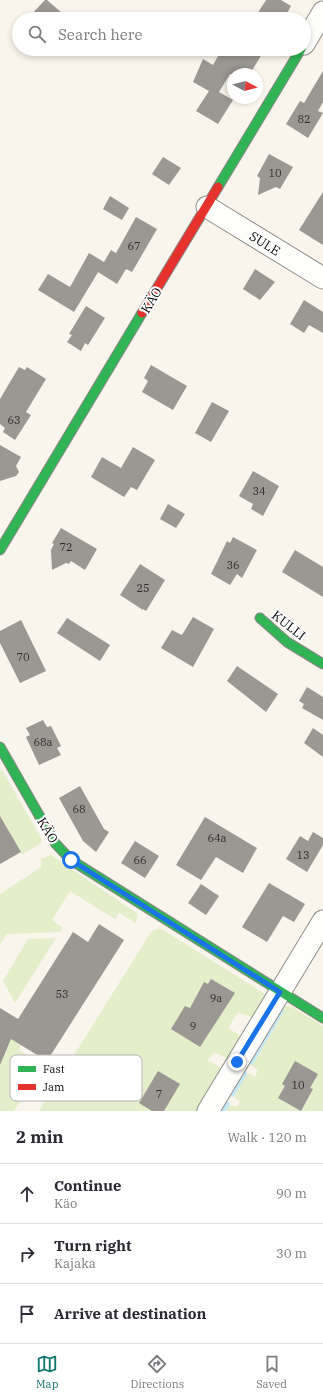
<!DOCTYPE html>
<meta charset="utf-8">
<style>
:root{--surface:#fff;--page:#f2f2f3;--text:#2b2b33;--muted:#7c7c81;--line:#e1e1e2;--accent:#0f766e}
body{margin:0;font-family:"IBM Plex Serif",serif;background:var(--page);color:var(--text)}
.compass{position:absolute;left:227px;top:68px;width:36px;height:36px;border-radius:50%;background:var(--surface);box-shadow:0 2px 6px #0003;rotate:97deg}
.stop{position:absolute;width:12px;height:12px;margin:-9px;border:3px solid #1a73e8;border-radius:50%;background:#fff}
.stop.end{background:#1a73e8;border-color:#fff;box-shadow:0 1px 4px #0008}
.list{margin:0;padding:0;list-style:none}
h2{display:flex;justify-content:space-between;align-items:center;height:52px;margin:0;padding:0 16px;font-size:17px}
h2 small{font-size:13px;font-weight:400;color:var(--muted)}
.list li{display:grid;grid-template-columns:26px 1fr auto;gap:12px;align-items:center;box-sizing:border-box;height:60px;padding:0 16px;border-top:1px solid var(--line)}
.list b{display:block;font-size:15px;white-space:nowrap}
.list p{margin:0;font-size:13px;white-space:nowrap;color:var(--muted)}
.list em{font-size:13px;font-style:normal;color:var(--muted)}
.icon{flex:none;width:22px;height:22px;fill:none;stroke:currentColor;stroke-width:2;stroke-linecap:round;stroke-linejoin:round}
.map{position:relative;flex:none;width:323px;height:1111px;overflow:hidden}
.search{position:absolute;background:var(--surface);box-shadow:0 2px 6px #0003;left:12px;right:12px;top:12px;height:44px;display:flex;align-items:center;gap:10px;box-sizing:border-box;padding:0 14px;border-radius:22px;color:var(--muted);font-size:15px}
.sheet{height:232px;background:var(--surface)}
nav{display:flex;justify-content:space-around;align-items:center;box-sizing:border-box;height:56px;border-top:1px solid var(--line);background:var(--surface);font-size:11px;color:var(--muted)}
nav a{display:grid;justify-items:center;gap:2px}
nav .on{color:var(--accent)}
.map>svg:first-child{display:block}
.green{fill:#e5eecb}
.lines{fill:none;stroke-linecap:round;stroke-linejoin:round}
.stream{stroke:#c2e9f4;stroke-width:5.5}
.building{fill:#9b9893}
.street-casing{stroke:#918f8b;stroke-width:23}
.fast-casing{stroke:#888682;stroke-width:11}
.jam-casing{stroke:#888682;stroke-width:11}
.street{stroke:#fefefc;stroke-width:21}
.fast{stroke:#30b455;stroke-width:9}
.jam{stroke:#e5322d;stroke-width:9}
.route{stroke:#1a73e8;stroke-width:5}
.labels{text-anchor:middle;stroke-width:4;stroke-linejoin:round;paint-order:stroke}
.number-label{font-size:11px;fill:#2e2d2c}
.street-label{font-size:13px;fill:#090909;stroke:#fff}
.key{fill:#fff;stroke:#b5b5b5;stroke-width:1}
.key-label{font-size:11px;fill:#090909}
</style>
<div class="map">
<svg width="323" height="1111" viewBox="0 0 323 1111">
<rect width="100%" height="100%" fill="#f9f5ec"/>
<g class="green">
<path d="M 2,770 L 42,840 L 41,843 L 22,855 L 0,816 L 0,771 Z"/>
<path d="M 51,855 L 138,914 L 136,923 L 119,913 L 115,919 L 70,891 L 52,920 L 63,928 L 60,932 L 7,934 L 0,945 L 0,894 L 41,867 L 41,859 Z"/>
<path d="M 160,928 L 265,994 L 253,1018 L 238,1012 L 228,1028 L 241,1036 L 229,1059 L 214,1052 L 208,1060 L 219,1067 L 222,1071 L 198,1111 L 39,1111 L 151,932 Z"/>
<path d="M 56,938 L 15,1003 L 3,981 L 28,939 Z"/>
<path d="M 282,1005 L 292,1007 L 323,1026 L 323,1111 L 218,1111 L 225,1103 L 237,1107 L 240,1102 L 230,1093 L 244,1071 L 255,1077 L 258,1070 L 251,1065 L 249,1061 Z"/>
<path d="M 12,1036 L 15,1042 L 21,1045 L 19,1050 L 43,1066 L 37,1072 L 26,1065 L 12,1084 L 26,1092 L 14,1111 L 0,1111 L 0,1053 L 5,1055 Z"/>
</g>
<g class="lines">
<g class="stream">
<path d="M 251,1062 L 281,1011"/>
<path d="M 232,1094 L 244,1074"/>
<path d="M 222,1111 L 227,1104"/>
</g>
</g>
<g class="building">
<path d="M 45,0 L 47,0 L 69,19 L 27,19 Z"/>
<path d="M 266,0 L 281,0 L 291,6 L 284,19 L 254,19 Z"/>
<path d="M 222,49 L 265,49 L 250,74 L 230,74 L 219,92 L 233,100 L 218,124 L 196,111 L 209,91 L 193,82 L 203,59 L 213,65 Z"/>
<path d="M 323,71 L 323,102 L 318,111 L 323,113 L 308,138 L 286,124 L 300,101 L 304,103 Z"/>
<path d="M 269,154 L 293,167 L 280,189 L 276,187 L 258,195 L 260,178 L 257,176 Z"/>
<path d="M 163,157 L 181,168 L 169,185 L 152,174 Z"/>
<path d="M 323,192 L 323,245 L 299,230 Z"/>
<path d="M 110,196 L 129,208 L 122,220 L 103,209 Z"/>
<path d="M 136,217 L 157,229 L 132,272 L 126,269 L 117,284 L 98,272 L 100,269 L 74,312 L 38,290 L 48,274 L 70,287 L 89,253 L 104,262 L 111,250 L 116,253 Z"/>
<path d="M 255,269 L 275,282 L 260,300 L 243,289 Z"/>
<path d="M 304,300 L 323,312 L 323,333 L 309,325 L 304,333 L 290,324 Z"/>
<path d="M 86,306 L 105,318 L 88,345 L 85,343 L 81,351 L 67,342 L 72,335 L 69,334 Z"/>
<path d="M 151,365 L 187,386 L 173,410 L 142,392 L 148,381 L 144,378 Z"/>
<path d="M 19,367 L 25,370 L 27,367 L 46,379 L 26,412 L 31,415 L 15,440 L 3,432 L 5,428 L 0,424 L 0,399 Z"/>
<path d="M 212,402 L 229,411 L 211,442 L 195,433 Z"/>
<path d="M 0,445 L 21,457 L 16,466 L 19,472 L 16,476 L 0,481 Z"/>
<path d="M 133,447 L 155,460 L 137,490 L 131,487 L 124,497 L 91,477 L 102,457 L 121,468 Z"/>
<path d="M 253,471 L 279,486 L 263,516 L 251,509 L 253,504 L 239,496 Z"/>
<path d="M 168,504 L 185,514 L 176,528 L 160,519 Z"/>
<path d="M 61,528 L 97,549 L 85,570 L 71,561 L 69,564 L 66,563 L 52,570 L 51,550 L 54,544 L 52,543 Z"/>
<path d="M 233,537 L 257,550 L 242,578 L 237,574 L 230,585 L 211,574 L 227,541 L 230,543 Z"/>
<path d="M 295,550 L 323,567 L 323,597 L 282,572 Z"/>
<path d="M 140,564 L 165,580 L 146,611 L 143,609 L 143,610 L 120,595 Z"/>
<path d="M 193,617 L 214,629 L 193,667 L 161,648 L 172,630 L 182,635 Z"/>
<path d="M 67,618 L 110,645 L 100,661 L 57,633 Z"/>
<path d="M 21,620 L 46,671 L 20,683 L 0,643 L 0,631 Z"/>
<path d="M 237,666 L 278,694 L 266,712 L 227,681 Z"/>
<path d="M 307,687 L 323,697 L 323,720 L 302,708 L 304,704 L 299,701 Z"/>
<path d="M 43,720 L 47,727 L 51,726 L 61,746 L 57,748 L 61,755 L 39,765 L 26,737 L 30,735 L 26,728 Z"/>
<path d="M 313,728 L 323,735 L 323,757 L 304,743 Z"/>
<path d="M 80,786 L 104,829 L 109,832 L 96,852 L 83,841 L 59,798 Z"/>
<path d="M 0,816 L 21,852 L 0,864 Z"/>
<path d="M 205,817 L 257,848 L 243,873 L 216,857 L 201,880 L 176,865 Z"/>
<path d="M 313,832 L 323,838 L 323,845 L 307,872 L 286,859 L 300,836 L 308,841 Z"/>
<path d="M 135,841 L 159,856 L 145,878 L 121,863 Z"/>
<path d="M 269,883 L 305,904 L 294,922 L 283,916 L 267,942 L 242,927 Z"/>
<path d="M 201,884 L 219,896 L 206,915 L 188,903 Z"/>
<path d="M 99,924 L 124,940 L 47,1061 L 11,1039 L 0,1065 L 0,1008 L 18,1019 L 73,932 L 88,942 Z"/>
<path d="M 211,979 L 235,993 L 200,1047 L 171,1029 L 185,1006 L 190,1008 L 204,982 L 208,984 Z"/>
<path d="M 295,1061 L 318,1074 L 310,1088 L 313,1089 L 301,1111 L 278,1098 L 285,1086 L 282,1084 Z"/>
<path d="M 158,1071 L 180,1084 L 164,1111 L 152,1111 L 139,1103 Z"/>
</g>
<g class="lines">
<g class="street-casing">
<g id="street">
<path d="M 304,44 L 323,12"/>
<path d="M 207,207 L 323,278"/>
<path d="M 208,1111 L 323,921"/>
</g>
</g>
<g class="fast-casing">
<g id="fast">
<path d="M 218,187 L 301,49"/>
<path d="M 0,550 L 142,313"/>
<path d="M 260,618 L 287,642 L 323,664"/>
<path d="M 0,747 L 55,843 L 71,860 L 323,1018"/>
</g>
</g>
<g class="jam-casing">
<path id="jam" d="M 142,313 L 218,187"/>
</g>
<use href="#street" class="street"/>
<use href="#fast" class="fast"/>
<use href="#jam" class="jam"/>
</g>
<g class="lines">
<path class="route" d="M 71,860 L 280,992 L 237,1062"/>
</g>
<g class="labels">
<g class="number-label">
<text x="304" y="123">82</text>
<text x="275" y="177">10</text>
<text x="134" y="250">67</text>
<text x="14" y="424">63</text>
<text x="259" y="495">34</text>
<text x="66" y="551">72</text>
<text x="233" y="569">36</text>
<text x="143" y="592">25</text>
<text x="23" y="661">70</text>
<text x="43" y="746">68a</text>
<text x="79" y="813">68</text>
<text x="217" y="842">64a</text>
<text x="303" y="859">13</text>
<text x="140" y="864">66</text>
<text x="62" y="998">53</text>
<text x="216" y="1002">9a</text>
<text x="193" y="1030">9</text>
<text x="298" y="1089">10</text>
<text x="159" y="1098">7</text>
</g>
<g class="street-label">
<text transform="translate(265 243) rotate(32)" y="5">SULE</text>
<text transform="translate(151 300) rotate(-59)" y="5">KÄO</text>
<text transform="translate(289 625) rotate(38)" y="5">KULLI</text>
<text transform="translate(48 830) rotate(59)" y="5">KÄO</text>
</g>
</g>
<rect x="10" y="1055" width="132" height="46" rx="6" class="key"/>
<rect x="18" y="1066" width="18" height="6" fill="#30b455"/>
<rect x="18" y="1084" width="18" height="6" fill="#e5322d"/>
<g class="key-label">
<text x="43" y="1073">Fast</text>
<text x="43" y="1091">Jam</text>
</g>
</svg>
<svg class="compass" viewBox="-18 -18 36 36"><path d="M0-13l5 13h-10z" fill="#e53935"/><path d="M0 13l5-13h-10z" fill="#7c7c81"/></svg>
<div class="stop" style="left:71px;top:860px"></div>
<div class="stop end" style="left:237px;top:1062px"></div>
<div class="search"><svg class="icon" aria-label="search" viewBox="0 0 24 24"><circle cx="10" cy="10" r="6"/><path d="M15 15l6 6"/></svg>Search here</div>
</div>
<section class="sheet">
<h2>2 min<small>Walk · 120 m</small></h2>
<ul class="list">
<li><svg class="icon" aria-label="ahead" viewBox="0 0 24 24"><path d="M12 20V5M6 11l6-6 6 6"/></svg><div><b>Continue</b><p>Käo</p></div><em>90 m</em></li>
<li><svg class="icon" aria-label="right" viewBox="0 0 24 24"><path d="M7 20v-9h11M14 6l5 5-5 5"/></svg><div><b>Turn right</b><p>Kajaka</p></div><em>30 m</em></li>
<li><svg class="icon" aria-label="arrive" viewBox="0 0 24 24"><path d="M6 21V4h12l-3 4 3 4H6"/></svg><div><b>Arrive at destination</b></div></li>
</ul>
</section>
<nav>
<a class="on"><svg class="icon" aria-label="map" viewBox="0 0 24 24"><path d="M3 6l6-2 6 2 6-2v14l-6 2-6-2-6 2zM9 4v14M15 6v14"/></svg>Map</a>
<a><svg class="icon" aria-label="directions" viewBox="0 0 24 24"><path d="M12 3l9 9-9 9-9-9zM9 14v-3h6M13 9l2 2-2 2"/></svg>Directions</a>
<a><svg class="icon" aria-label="saved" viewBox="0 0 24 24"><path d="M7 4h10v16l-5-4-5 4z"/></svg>Saved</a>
</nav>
